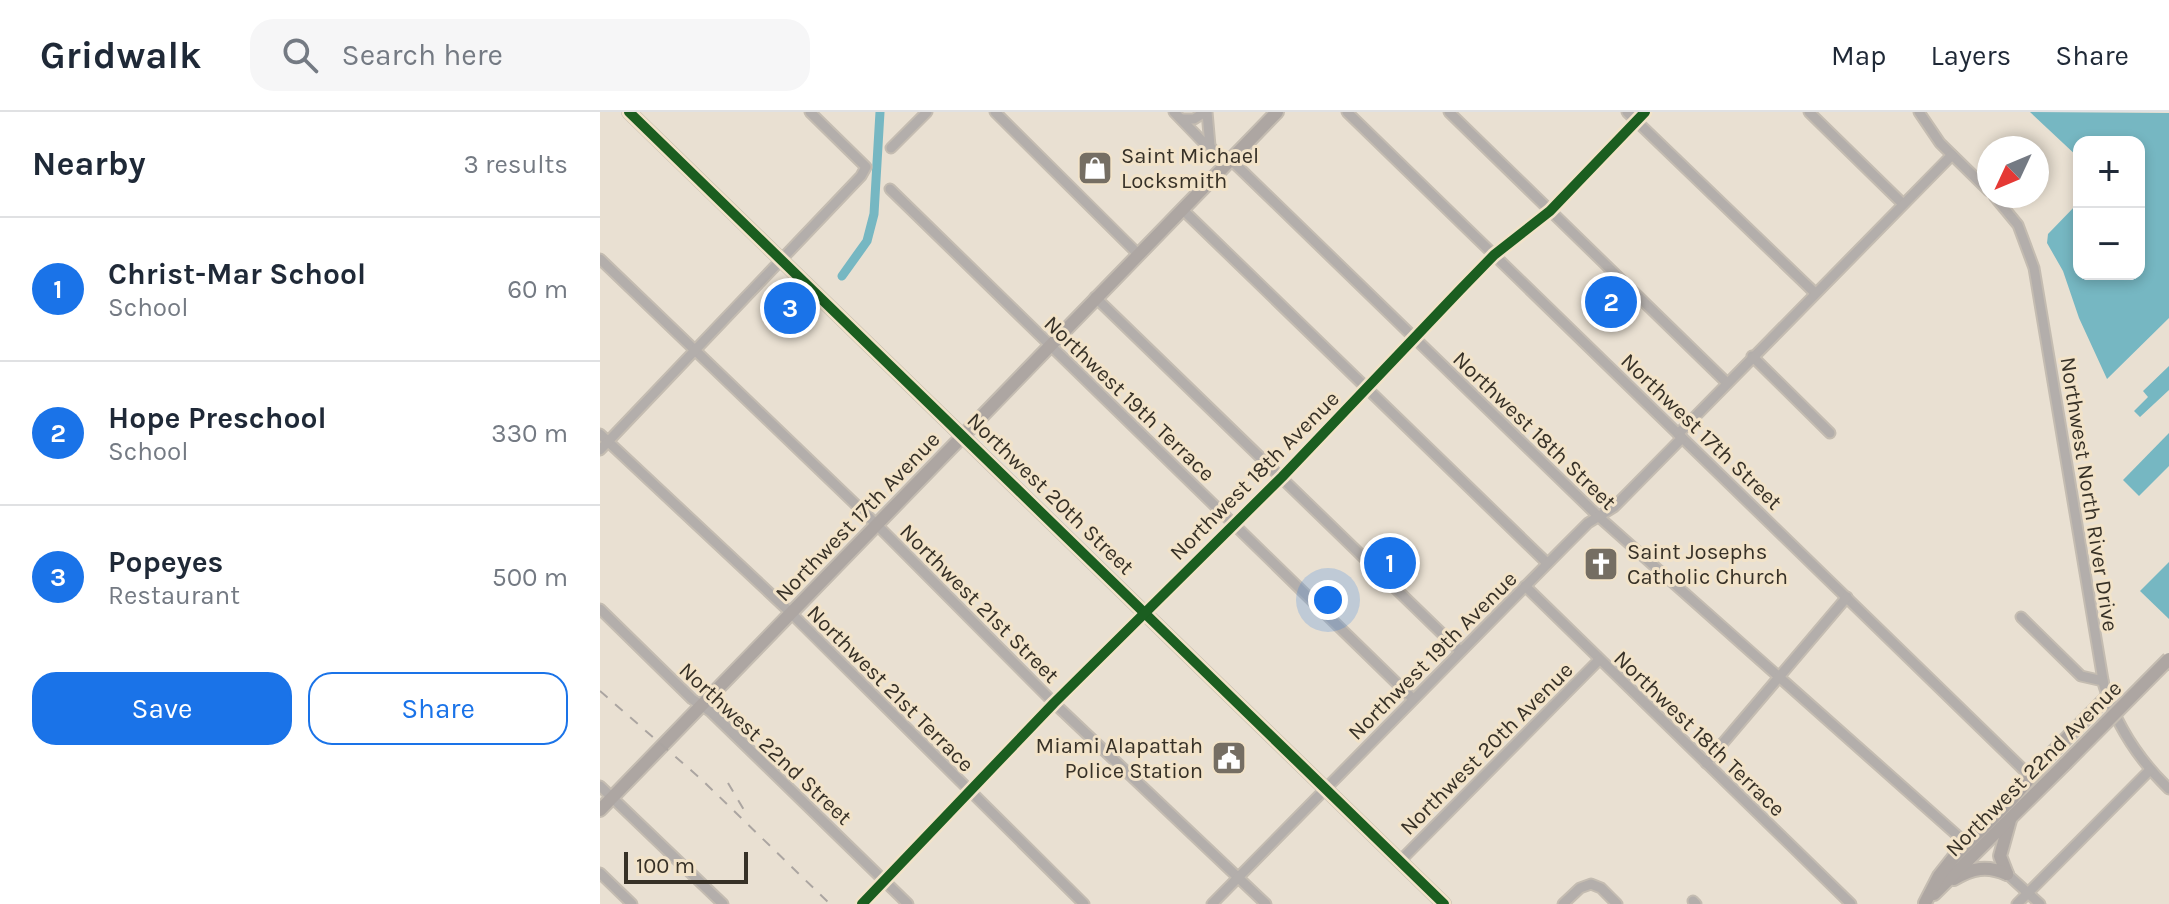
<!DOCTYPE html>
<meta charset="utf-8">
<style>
:root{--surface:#fff;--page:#f6f6f7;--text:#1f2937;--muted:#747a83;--line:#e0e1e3;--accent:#1a73e8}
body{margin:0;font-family:Karla,sans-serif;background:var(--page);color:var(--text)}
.controls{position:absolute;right:24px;top:24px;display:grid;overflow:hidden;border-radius:16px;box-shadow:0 4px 12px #0003}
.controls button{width:72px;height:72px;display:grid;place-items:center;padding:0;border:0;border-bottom:2px solid var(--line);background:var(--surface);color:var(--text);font:40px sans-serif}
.compass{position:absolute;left:1377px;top:24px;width:72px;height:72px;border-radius:50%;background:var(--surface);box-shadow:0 4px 12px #0003;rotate:226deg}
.scale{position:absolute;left:24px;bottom:20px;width:124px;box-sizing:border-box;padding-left:8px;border:4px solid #373127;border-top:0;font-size:22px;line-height:28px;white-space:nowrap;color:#373127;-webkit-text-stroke:6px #f2e3c9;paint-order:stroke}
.you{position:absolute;left:728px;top:488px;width:28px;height:28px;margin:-20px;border:6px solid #fff;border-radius:50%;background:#1a73e8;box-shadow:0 0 0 12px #1a73e833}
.badge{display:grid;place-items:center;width:52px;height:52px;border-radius:50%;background:var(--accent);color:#fff;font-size:26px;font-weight:700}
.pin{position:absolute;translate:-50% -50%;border:4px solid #fff;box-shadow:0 2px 8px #0006}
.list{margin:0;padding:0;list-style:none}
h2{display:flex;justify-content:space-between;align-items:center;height:104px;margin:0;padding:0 32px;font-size:34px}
h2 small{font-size:26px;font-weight:400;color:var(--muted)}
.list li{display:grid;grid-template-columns:52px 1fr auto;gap:24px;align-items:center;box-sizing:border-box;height:144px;padding:0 32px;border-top:2px solid var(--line)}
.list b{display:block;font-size:30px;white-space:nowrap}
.list p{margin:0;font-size:26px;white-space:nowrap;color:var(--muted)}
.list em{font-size:26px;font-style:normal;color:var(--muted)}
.actions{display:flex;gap:16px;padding:24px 32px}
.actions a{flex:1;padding:18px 0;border:2px solid var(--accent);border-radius:24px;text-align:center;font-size:28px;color:var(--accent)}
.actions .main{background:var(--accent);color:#fff}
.icon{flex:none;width:44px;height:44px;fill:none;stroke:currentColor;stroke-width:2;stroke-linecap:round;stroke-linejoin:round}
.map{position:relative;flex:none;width:1569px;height:792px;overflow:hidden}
header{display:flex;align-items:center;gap:48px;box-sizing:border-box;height:112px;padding:0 40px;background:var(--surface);border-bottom:2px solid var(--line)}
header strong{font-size:38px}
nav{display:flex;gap:44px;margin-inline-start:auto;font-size:28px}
.search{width:560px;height:72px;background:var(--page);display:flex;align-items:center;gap:20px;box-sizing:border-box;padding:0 28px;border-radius:24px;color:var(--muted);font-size:30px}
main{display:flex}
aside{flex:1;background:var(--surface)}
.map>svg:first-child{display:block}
.water{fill:#76b7c2}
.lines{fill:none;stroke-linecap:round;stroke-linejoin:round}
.canal{stroke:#76b7c2;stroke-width:9}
.minor-casing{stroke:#c4bcb1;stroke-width:13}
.major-casing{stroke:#c4bcb1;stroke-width:16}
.minor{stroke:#b3aeab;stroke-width:9}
.major{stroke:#ada6a2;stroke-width:12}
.rail{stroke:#aba5a1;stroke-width:2;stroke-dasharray:10 10;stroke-linecap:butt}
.major-bridge-casing{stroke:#c4bcb1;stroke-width:16;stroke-linecap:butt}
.major-bridge{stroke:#ada6a2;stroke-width:12}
.cycleway-casing{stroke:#f2e3c9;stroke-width:15}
.cycleway{stroke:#1b5e20;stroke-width:10}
.labels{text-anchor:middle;stroke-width:6;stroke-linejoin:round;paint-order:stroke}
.poi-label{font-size:22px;fill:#373127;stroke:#f2e3c9;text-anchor:start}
.street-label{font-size:22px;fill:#373127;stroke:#f2e3c9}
</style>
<header>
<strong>Gridwalk</strong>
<div class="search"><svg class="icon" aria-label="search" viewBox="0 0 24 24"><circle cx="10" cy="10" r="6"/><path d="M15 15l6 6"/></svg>Search here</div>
<nav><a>Map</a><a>Layers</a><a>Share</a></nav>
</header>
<main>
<aside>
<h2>Nearby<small>3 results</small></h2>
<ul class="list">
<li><span class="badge">1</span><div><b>Christ-Mar School</b><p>School</p></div><em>60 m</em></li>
<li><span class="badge">2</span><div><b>Hope Preschool</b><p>School</p></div><em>330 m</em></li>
<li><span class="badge">3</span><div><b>Popeyes</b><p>Restaurant</p></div><em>500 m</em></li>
</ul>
<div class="actions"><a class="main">Save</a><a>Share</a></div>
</aside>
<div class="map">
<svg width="1569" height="792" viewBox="0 0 1569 792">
<rect width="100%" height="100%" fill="#e9e0d2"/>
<g class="water">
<path d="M 1430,0 L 1569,1 L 1569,206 L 1507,267 L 1479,206 L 1463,159 L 1447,131 L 1448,122 L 1479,90 L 1479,162 L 1539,162 L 1539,30 L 1479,30 L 1479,46 Z"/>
<path d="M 1569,254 L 1569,278 L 1540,305 L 1534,299 L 1548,285 L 1543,279 Z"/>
<path d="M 1569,321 L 1569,354 L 1539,384 L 1523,368 Z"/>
<path d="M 1569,450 L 1569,507 L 1540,479 Z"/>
</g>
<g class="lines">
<path class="canal" d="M 242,164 L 267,129 L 274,102 L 280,0"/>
<g class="minor-casing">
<g id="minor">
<path d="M 395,0 L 538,142"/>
<path d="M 574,0 L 602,29 L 609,31"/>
<path d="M 607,0 L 610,34 L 625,53"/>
<path d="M 747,0 L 1431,665"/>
<path d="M 849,0 L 1126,270"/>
<path d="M 1027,0 L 1215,181"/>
<path d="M 1209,0 L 1303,92"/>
<path d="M 1319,0 L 1340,31 L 1389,79"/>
<path d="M 582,7 L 594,7 L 605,0"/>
<path d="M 291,36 L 327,0"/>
<path d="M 630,47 L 999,405 L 1367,732"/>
<path d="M 290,77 L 813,587"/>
<path d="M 1394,84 L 1418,113 L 1434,156 L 1504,574 C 1517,615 1538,647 1569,677"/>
<path d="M 582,97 L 947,451"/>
<path d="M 0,147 L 276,412 L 454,591 L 666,792"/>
<path d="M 495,185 L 860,539"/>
<path d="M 1152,244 L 1230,321"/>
<path d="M 0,322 L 191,501 L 484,792"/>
<path d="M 1078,322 L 1352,43"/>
<path d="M 0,338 L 261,64 L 266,55 L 210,0"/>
<path d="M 925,474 L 1251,792"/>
<path d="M 0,497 L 92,587 L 111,600 L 308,792"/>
<path d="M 1421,505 L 1481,564 L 1503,569"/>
<path d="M 1106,651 L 1247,485"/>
<path d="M 0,674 L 123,792"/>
<path d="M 800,749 L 999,548"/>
<path d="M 0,761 L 32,792"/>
<path d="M 1407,762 L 1440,792"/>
<path d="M 1093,789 L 1096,792"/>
<path d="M 262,792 L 454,591 L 682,365 L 860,178 L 894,143 L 950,99 L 1045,0"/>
<path d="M 612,792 L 965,434 L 988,411 L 1014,395 L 1082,326"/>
<path d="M 963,792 L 980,776 L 991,772 L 1001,776 L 1017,792"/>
<path d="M 1417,792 L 1550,658"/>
</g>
</g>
<g class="major-casing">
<g id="major">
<path d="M 29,0 L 844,792"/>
<path d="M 0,698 L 677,0"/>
<path d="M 1407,762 L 1400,744 L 1410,708"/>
<path d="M 1354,767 C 1372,756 1387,753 1407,762"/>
<path d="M 1334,782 L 1465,652"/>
<path d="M 1325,791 L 1339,764 L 1354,745 L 1411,688 L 1448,645 L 1508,584"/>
</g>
</g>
<use href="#minor" class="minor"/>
<use href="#major" class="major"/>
<g class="rail">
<path d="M 0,579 L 101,667 L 230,792"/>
<path d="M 128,671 L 144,698"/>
</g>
<g class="major-bridge-casing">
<path id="major-bridge" d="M 1465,652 L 1569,547"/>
</g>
<use href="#major-bridge" class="major-bridge"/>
<g class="cycleway-casing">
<g id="cycleway">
<path d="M 29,0 L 844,792"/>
<path d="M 262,792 L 454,591 L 682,365 L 860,178 L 894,143 L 950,99 L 1045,0"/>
</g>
</g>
<use href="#cycleway" class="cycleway"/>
</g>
<defs>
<g id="shop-square" transform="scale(1.8)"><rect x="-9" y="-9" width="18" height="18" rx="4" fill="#756e63" stroke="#f2e3c9"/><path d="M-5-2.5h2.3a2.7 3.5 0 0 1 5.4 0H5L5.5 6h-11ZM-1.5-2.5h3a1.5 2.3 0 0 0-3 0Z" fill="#fff"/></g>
<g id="church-square" transform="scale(1.8)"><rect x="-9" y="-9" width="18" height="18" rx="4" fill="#756e63" stroke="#f2e3c9"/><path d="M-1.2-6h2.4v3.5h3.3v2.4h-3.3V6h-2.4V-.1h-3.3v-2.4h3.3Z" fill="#fff"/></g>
<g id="civic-square" transform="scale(1.8)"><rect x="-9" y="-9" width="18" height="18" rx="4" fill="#756e63" stroke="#f2e3c9"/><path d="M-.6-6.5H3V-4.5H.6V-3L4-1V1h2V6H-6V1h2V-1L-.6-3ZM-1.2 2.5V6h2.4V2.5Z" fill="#fff"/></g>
</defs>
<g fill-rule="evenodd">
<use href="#shop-square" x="495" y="56"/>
<use href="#church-square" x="1001" y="452"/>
<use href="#civic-square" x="629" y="646"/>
</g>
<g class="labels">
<g class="poi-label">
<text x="521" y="51">Saint Michael<tspan x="521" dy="25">Locksmith</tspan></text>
<text x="1027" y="447">Saint Josephs<tspan x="1027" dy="25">Catholic Church</tspan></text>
<text x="603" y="641" text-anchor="end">Miami Alapattah<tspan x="603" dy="25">Police Station</tspan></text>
</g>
<g class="street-label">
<text transform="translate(530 286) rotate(44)" y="8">Northwest 19th Terrace</text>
<text transform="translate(935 318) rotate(44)" y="8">Northwest 18th Street</text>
<text transform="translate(1102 319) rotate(44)" y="8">Northwest 17th Street</text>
<text transform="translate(654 363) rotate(-45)" y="8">Northwest 18th Avenue</text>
<text transform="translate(451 381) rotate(44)" y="8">Northwest 20th Street</text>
<text transform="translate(1490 382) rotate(81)" y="8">Northwest North River Drive</text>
<text transform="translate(257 404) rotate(-46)" y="8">Northwest 17th Avenue</text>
<text transform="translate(380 491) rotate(45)" y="8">Northwest 21st Street</text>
<text transform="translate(832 543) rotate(-45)" y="8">Northwest 19th Avenue</text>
<text transform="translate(291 576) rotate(45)" y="8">Northwest 21st Terrace</text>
<text transform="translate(1100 621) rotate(44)" y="8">Northwest 18th Terrace</text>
<text transform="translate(166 631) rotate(43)" y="8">Northwest 22nd Street</text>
<text transform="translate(886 636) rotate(-45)" y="8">Northwest 20th Avenue</text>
<text transform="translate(1433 656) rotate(-45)" y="8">Northwest 22nd Avenue</text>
</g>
</g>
</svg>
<div class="controls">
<button>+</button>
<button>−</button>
</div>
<svg class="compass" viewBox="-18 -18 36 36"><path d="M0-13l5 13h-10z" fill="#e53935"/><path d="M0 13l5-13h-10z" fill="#747a83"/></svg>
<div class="scale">100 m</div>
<div class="you"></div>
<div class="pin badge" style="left:790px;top:451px">1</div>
<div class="pin badge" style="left:1011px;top:190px">2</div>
<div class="pin badge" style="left:190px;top:196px">3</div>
</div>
</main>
